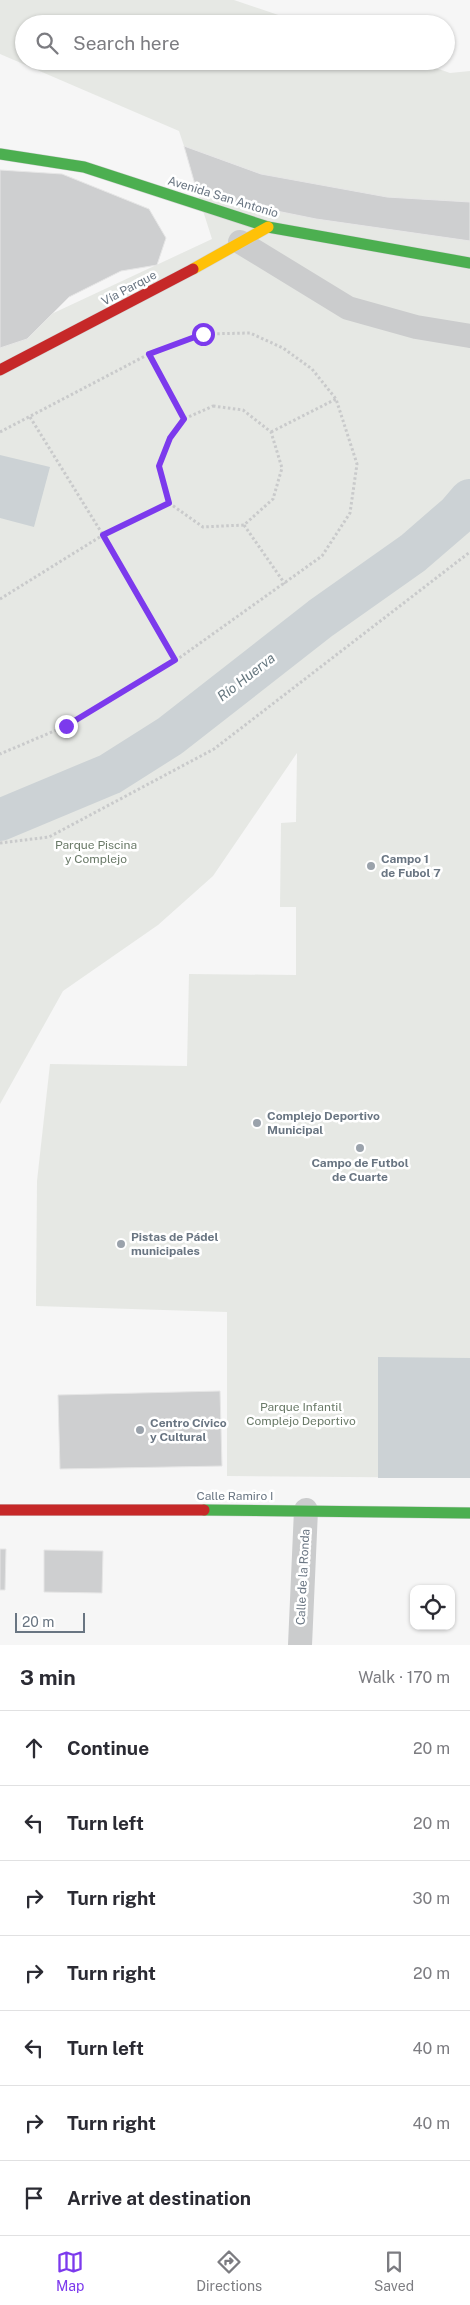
<!DOCTYPE html>
<meta charset="utf-8">
<style>
:root{--surface:#fff;--page:#f2f2f3;--text:#2b2b33;--muted:#7c7c81;--line:#e1e1e2;--accent:#7c3aed}
body{margin:0;font-family:"Public Sans",sans-serif;background:var(--page);color:var(--text)}
.controls{position:absolute;right:15px;bottom:15px;display:grid;overflow:hidden;border-radius:10px;box-shadow:0 1px 4px #0004}
.controls button{width:45px;height:45px;display:grid;place-items:center;padding:0;border:0;border-bottom:1px solid var(--line);background:var(--surface);color:var(--text);font:25px sans-serif}
.scale{position:absolute;left:15px;bottom:12px;width:70px;box-sizing:border-box;padding-left:5px;border:2px solid #697582;border-top:0;font-size:14px;line-height:18px;white-space:nowrap;color:#697582;-webkit-text-stroke:4px #fff;paint-order:stroke}
.stop{position:absolute;width:15px;height:15px;margin:-11px;border:4px solid #7c3aed;border-radius:50%;background:#fff}
.stop.end{background:#7c3aed;border-color:#fff;box-shadow:0 1px 5px #0008}
.list{margin:0;padding:0;list-style:none}
h2{display:flex;justify-content:space-between;align-items:center;height:65px;margin:0;padding:0 20px;font-size:21px}
h2 small{font-size:16px;font-weight:400;color:var(--muted)}
.list li{display:grid;grid-template-columns:32px 1fr auto;gap:15px;align-items:center;box-sizing:border-box;height:75px;padding:0 20px;border-top:1px solid var(--line)}
.list b{display:block;font-size:19px;white-space:nowrap}
.list em{font-size:16px;font-style:normal;color:var(--muted)}
.icon{flex:none;width:28px;height:28px;fill:none;stroke:currentColor;stroke-width:2;stroke-linecap:round;stroke-linejoin:round}
.map{position:relative;flex:none;width:470px;height:1645px;overflow:hidden}
.search{position:absolute;background:var(--surface);box-shadow:0 1px 4px #0004;left:15px;right:15px;top:15px;height:55px;display:flex;align-items:center;gap:12px;box-sizing:border-box;padding:0 18px;border-radius:28px;color:var(--muted);font-size:19px}
.sheet{height:590px;background:var(--surface)}
nav{display:flex;justify-content:space-around;align-items:center;box-sizing:border-box;height:70px;border-top:1px solid var(--line);background:var(--surface);font-size:14px;color:var(--muted)}
nav a{display:grid;justify-items:center;gap:2px}
nav .on{color:var(--accent)}
.map>svg:first-child{display:block}
.green{fill:#e6e8e4}
.water{fill:#ccd2d5}
.lines{fill:none;stroke-linecap:round;stroke-linejoin:round}
.river{stroke:#ccd2d5;stroke-width:42}
.building{fill:#cecfd0;stroke:#e6e6e6}
.fast-casing{stroke:#d3d4d4;stroke-width:12}
.slow-casing{stroke:#d3d4d4;stroke-width:12}
.jam-casing{stroke:#d3d4d4;stroke-width:12}
.path{stroke:#c9cacb;stroke-width:3;stroke-dasharray:2.5 2.5;stroke-linecap:butt}
.street{stroke:#cbcccd;stroke-width:24}
.fast{stroke:#4caf50;stroke-width:11}
.slow{stroke:#ffc107;stroke-width:11}
.jam{stroke:#c62828;stroke-width:11}
.route{stroke:#7c3aed;stroke-width:6}
.poi-dot{fill:#9aa2ab;stroke:#fff;stroke-width:2}
.labels{text-anchor:middle;stroke-width:5;stroke-linejoin:round;paint-order:stroke}
.street-label{font-size:12px;fill:#697582;stroke:#fff}
.park-label{font-size:12px;fill:#6a7a68;stroke:#fff}
.poi-label{font-size:12px;font-weight:bold;fill:#697582;stroke:#fff;text-anchor:start}
.water-label{font-size:14px;font-style:italic;fill:#65767e;stroke:#fff}
</style>
<div class="map">
<svg width="470" height="1645" viewBox="0 0 470 1645">
<rect width="100%" height="100%" fill="#f6f6f6"/>
<g class="green">
<path d="M 0,0 L 234,0 L 305,24 L 24,24 L 24,61 L 416,61 L 450,73 L 470,71 L 470,202 L 386,197 L 261,174 L 184,146 L 179,131 L 0,54 Z"/>
<path d="M 198,195 L 316,219 L 470,241 L 470,1478 L 227,1476 L 227,1312 L 36,1306 L 37,1181 L 50,1064 L 187,1066 L 189,974 L 296,975 L 296,907 L 280,907 L 281,823 L 296,822 L 297,753 L 213,876 L 158,925 L 63,991 L 0,1104 L 0,338 L 212,239 Z"/>
</g>
<g class="water">
<path d="M 0,455 L 50,467 L 34,527 L 0,518 Z"/>
<path d="M 378,1357 L 470,1358 L 470,1478 L 378,1478 Z"/>
</g>
<g class="lines">
<path class="river" d="M 0,820 L 110,774 L 170,736 L 321,618 L 413,553 L 458,514 L 470,500"/>
</g>
<g class="building">
<path d="M 184,146 L 261,174 L 387,197 L 470,202 L 470,241 L 316,219 L 198,195 Z"/>
<path d="M 0,170 L 62,174 L 149,209 L 166,238 L 157,265 L 121,271 L 69,297 L 27,339 L 0,348 Z"/>
<path d="M 220,1391 L 222,1466 L 60,1469 L 58,1395 Z"/>
<path d="M 0,1549 L 6,1549 L 5,1590 L 0,1590 Z"/>
<path d="M 44,1550 L 103,1551 L 102,1593 L 44,1592 Z"/>
</g>
<g class="lines">
<g class="fast-casing">
<g id="fast">
<path d="M 0,154 L 84,167 L 268,227 L 470,263"/>
<path d="M 204,1510 L 470,1513"/>
</g>
</g>
<g class="slow-casing">
<path id="slow" d="M 193,269 L 268,227"/>
</g>
<g class="jam-casing">
<g id="jam">
<path d="M 0,370 L 193,269"/>
<path d="M 0,1510 L 204,1510"/>
</g>
</g>
<g class="path">
<path d="M 149,354 L 184,419"/>
<path d="M 213,406 L 243,410 L 271,432 L 282,468 L 273,499 L 244,525 L 203,527 L 169,503 L 159,466 L 170,438 L 184,419 Z"/>
<path d="M 30,417 L 103,535 L 175,661"/>
<path d="M 0,432 L 149,354 L 203,334 L 250,333 L 283,348 L 312,369 L 336,399 L 357,464 L 350,513 L 322,556 L 175,661 L 66,726 L 0,754"/>
<path d="M 271,432 L 336,399"/>
<path d="M 244,525 L 285,584"/>
<path d="M 0,599 L 103,535 L 169,503"/>
<path d="M 0,843 L 49,837 L 214,749 L 470,552"/>
</g>
<g class="street">
<path d="M 240,242 L 348,308 L 416,327 L 470,336"/>
<path d="M 300,1645 L 306,1510"/>
</g>
<use href="#fast" class="fast"/>
<use href="#slow" class="slow"/>
<use href="#jam" class="jam"/>
</g>
<g class="lines">
<path class="route" d="M 66,726 L 175,660 L 103,535 L 169,503 L 159,466 L 170,438 L 184,419 L 149,354 L 203,334"/>
</g>
<g class="poi-dot">
<circle cx="371" cy="866" r="5"/>
<circle cx="257" cy="1123" r="5"/>
<circle cx="360" cy="1148" r="5"/>
<circle cx="121" cy="1244" r="5"/>
<circle cx="140" cy="1430" r="5"/>
</g>
<g class="labels">
<g class="street-label">
<text transform="translate(223 197) rotate(17)" y="4">Avenida San Antonio</text>
<text transform="translate(129 288) rotate(-28)" y="4">Vía Parque</text>
<text x="235" y="1500">Calle Ramiro I</text>
<text transform="translate(303 1577) rotate(-87)" y="4">Calle de la Ronda</text>
</g>
<g class="park-label">
<text x="96" y="849">Parque Piscina<tspan x="96" dy="14">y Complejo</tspan></text>
<text x="301" y="1411">Parque Infantil<tspan x="301" dy="14">Complejo Deportivo</tspan></text>
</g>
<g class="poi-label">
<text x="381" y="863">Campo 1<tspan x="381" dy="14">de Fubol 7</tspan></text>
<text x="267" y="1120">Complejo Deportivo<tspan x="267" dy="14">Municipal</tspan></text>
<text x="360" y="1167" text-anchor="middle">Campo de Futbol<tspan x="360" dy="14">de Cuarte</tspan></text>
<text x="131" y="1241">Pistas de Pádel<tspan x="131" dy="14">municipales</tspan></text>
<text x="150" y="1427">Centro Cívico<tspan x="150" dy="14">y Cultural</tspan></text>
</g>
<g class="water-label">
<text transform="translate(246 677) rotate(-38)" y="5">Río Huerva</text>
</g>
</g>
</svg>
<div class="controls">
<button><svg class="icon" aria-label="locate" viewBox="0 0 24 24"><circle cx="12" cy="12" r="6"/><path d="M12 2v4M12 18v4M2 12h4M18 12h4"/></svg></button>
</div>
<div class="scale">20 m</div>
<div class="stop" style="left:203px;top:334px"></div>
<div class="stop end" style="left:66px;top:726px"></div>
<div class="search"><svg class="icon" aria-label="search" viewBox="0 0 24 24"><circle cx="10" cy="10" r="6"/><path d="M15 15l6 6"/></svg>Search here</div>
</div>
<section class="sheet">
<h2>3 min<small>Walk · 170 m</small></h2>
<ul class="list">
<li><svg class="icon" aria-label="ahead" viewBox="0 0 24 24"><path d="M12 20V5M6 11l6-6 6 6"/></svg><div><b>Continue</b></div><em>20 m</em></li>
<li><svg class="icon" aria-label="left" viewBox="0 0 24 24"><path d="M17 20v-9H6M10 6l-5 5 5 5"/></svg><div><b>Turn left</b></div><em>20 m</em></li>
<li><svg class="icon" aria-label="right" viewBox="0 0 24 24"><path d="M7 20v-9h11M14 6l5 5-5 5"/></svg><div><b>Turn right</b></div><em>30 m</em></li>
<li><svg class="icon" aria-label="right" viewBox="0 0 24 24"><path d="M7 20v-9h11M14 6l5 5-5 5"/></svg><div><b>Turn right</b></div><em>20 m</em></li>
<li><svg class="icon" aria-label="left" viewBox="0 0 24 24"><path d="M17 20v-9H6M10 6l-5 5 5 5"/></svg><div><b>Turn left</b></div><em>40 m</em></li>
<li><svg class="icon" aria-label="right" viewBox="0 0 24 24"><path d="M7 20v-9h11M14 6l5 5-5 5"/></svg><div><b>Turn right</b></div><em>40 m</em></li>
<li><svg class="icon" aria-label="arrive" viewBox="0 0 24 24"><path d="M6 21V4h12l-3 4 3 4H6"/></svg><div><b>Arrive at destination</b></div></li>
</ul>
</section>
<nav>
<a class="on"><svg class="icon" aria-label="map" viewBox="0 0 24 24"><path d="M3 6l6-2 6 2 6-2v14l-6 2-6-2-6 2zM9 4v14M15 6v14"/></svg>Map</a>
<a><svg class="icon" aria-label="directions" viewBox="0 0 24 24"><path d="M12 3l9 9-9 9-9-9zM9 14v-3h6M13 9l2 2-2 2"/></svg>Directions</a>
<a><svg class="icon" aria-label="saved" viewBox="0 0 24 24"><path d="M7 4h10v16l-5-4-5 4z"/></svg>Saved</a>
</nav>
